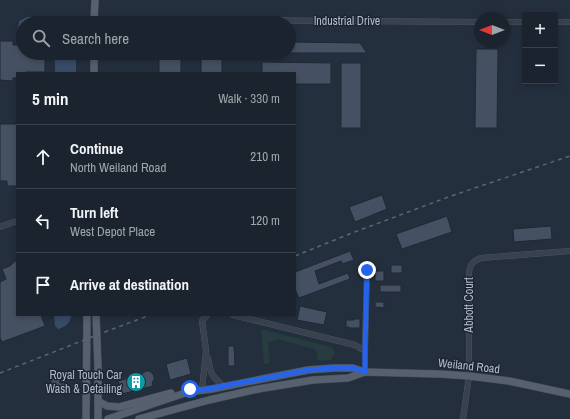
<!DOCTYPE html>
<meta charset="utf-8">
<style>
:root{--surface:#1b232e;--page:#282f3a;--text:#f1f3f6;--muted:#a0a4aa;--line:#39404a}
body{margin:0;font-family:"Archivo Narrow",sans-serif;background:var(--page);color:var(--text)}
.controls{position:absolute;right:12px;top:12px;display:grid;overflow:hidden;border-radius:0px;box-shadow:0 2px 6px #0003}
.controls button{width:36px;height:36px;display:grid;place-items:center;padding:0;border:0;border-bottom:1px solid var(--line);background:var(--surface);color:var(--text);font:20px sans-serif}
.compass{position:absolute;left:474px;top:12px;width:36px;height:36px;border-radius:50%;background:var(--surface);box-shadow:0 2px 6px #0003;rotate:270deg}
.stop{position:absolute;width:12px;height:12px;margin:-9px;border:3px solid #2563eb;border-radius:50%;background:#fff}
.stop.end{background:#2563eb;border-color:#fff;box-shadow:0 1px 4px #0008}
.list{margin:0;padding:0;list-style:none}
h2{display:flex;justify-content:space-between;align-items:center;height:52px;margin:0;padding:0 16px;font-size:17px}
h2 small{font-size:13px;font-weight:400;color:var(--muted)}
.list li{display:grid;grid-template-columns:26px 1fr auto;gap:12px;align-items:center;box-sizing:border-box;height:64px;padding:0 16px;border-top:1px solid var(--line)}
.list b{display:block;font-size:15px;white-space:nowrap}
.list p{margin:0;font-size:13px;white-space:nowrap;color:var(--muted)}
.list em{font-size:13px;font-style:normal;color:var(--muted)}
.icon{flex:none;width:22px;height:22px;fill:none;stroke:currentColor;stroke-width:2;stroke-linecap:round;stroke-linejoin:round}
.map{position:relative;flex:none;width:570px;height:419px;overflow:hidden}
.search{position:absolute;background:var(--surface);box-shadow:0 2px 6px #0003;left:16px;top:16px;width:280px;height:44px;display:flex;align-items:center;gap:10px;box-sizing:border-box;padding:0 14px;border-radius:22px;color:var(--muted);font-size:15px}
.panel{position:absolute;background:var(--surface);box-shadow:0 2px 6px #0003;left:16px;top:72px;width:280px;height:244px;border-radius:0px}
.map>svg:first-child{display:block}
.green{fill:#263c3f}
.water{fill:#394c67}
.building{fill:#455162;stroke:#1f2835}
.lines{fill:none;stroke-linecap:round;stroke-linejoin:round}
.minor-casing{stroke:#565f6c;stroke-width:6}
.major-casing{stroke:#414a57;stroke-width:8}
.minor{stroke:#38414e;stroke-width:5.5}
.major{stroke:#56606e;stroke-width:7}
.rail{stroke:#5a6575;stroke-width:1.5;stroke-dasharray:4 4;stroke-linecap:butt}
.route{stroke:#2563eb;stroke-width:5}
.labels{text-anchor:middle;stroke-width:3;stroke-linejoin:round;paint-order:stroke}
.street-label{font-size:12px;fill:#b4bcc9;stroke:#1d2633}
.poi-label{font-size:12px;fill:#b4bcc9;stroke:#1d2633;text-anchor:end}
</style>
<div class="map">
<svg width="570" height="419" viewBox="0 0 570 419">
<rect width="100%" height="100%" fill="#242f3e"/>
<path class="green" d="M 261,329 L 331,347 L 335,352 L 332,359 C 327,361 324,361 318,360 L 317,352 L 314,349 L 277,339 L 268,343 L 270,362 L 266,364 L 264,364 Z"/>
<g class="water">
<path d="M 27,17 L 69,17 L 76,21 L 76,23 L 23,23 L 23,34 L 18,32 L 19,21 Z"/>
<rect x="55" y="53" width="21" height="20"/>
<path d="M 54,315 L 71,315 C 71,323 65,327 58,329 L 55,326 Z"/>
</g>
<g class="building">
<path d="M 0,41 L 13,41 L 13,45 L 23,45 L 23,53 L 45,53 L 45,72 L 26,72 L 26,73 L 17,73 L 17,78 L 13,78 L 13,81 L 0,80 Z"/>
<path d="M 289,42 L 360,43 L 367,53 L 289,53 Z"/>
<path d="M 476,49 L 498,49 L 497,128 L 475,128 Z"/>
<rect x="201" y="53" width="21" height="20"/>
<rect x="159" y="58" width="22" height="15"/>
<path d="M 262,62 L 331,63 L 331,84 L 295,84 L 295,73 L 262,73 Z"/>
<rect x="341" y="63" width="20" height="65"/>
<path d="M 0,124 L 17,124 L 17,186 L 7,186 L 7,181 L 0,181 Z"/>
<path d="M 382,195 L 387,209 L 355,222 L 349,207 Z"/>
<path d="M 447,216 L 452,232 L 402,249 L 396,234 Z"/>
<path d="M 551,226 L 552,239 L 514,242 L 513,229 Z"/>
<path d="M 350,251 L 354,260 L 342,264 L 341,261 L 315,271 L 319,284 L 348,273 L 350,279 L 299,298 L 295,289 L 295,272 Z"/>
<path d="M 17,260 L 17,315 L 41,315 L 45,326 L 2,342 L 0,338 L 0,282 L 6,279 L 2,269 L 10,266 L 13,263 Z"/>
<rect x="391" y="265" width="11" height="8"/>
<rect x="375" y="271" width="9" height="10"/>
<rect x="380" y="285" width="21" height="7"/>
<path d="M 375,302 L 384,302 L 384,308 L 375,307 Z"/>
<path d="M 300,306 L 327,312 L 324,325 L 297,320 Z"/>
<path d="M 354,319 L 360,319 L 360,328 L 349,328 L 349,327 L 346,327 L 346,320 L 354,320 Z"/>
<path d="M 228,346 L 234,346 L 235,366 L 228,366 Z"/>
<path d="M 187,358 L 191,374 L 170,380 L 166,364 Z"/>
<path d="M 146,371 L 149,371 L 152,373 L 154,376 L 154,380 L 152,382 L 153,386 L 122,394 L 118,381 L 140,375 Z"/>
<path d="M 51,378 L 60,378 L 60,383 L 67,383 L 67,393 L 58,393 L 58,388 L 51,388 Z"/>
</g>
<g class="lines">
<g class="minor-casing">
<g id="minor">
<path d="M 94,19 L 480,22"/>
<path d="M 504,22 L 525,22"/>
<path d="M 555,22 L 570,22"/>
<path d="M 0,227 L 17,221"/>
<path d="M 233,315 L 355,345 L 365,351"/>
<path d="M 208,358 C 211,375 211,375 223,386"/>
<path d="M 365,372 L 365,351 L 367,269"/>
<path d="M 202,390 L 206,350 L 202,321 L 207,315"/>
<path d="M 463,419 L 469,376 L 469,272 C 471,263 472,262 481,258 L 570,251"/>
</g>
</g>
<g class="major-casing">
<g id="major">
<path d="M 94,23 L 95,0"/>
<path d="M 94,73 L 94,53"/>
<path d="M 96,315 L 98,367 L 98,419"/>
<path d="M 98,401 L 107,406 L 119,407 L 171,393"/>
<path d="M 86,419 L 87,315"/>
<path d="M 108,419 L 188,392 L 212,389 L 308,370 L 334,368 L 353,368 L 365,372"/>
<path d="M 139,419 L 209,400 L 258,389 L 313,380 L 348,378 L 365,372 L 440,374 L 469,376 L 509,381 L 570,394"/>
</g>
</g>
<use href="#minor" class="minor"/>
<use href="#major" class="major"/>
<g class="rail">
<path d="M 295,256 L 352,233 L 451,196 L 570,156"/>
<path d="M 0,373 L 97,335 L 150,315"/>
</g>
</g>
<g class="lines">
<path class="route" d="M 190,389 L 202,390 L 308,370 L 334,368 L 353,368 L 365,372 L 365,351 L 367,270"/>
</g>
<defs>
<g id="building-disc" transform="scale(1)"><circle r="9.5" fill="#0f9aa8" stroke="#1d2633"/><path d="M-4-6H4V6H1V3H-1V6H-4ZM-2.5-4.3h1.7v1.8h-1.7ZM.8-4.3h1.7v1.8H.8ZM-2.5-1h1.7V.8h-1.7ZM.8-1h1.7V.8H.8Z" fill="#fff"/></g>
</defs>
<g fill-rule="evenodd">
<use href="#building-disc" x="136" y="382"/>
</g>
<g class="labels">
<g class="street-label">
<text x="347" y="25">Industrial Drive</text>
<text transform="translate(469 305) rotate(-90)" y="4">Abbott Court</text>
<text transform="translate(469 366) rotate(6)" y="4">Weiland Road</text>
</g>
<g class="poi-label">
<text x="122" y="379">Royal Touch Car<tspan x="122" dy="14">Wash &amp; Detailing</tspan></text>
</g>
</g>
</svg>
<div class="controls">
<button>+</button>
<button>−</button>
</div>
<svg class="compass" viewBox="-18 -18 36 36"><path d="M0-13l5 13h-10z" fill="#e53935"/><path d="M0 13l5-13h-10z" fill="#a0a4aa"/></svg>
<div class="stop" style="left:190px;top:389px"></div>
<div class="stop end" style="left:367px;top:270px"></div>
<div class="search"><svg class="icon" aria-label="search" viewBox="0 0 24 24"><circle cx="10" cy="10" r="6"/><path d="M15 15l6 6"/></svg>Search here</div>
<section class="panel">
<h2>5 min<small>Walk · 330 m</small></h2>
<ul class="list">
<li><svg class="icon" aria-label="ahead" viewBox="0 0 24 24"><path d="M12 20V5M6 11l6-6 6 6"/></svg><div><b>Continue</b><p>North Weiland Road</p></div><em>210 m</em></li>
<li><svg class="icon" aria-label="left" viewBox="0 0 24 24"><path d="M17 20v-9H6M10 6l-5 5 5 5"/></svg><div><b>Turn left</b><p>West Depot Place</p></div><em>120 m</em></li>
<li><svg class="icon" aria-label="arrive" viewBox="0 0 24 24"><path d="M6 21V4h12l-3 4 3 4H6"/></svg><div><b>Arrive at destination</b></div></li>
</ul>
</section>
</div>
